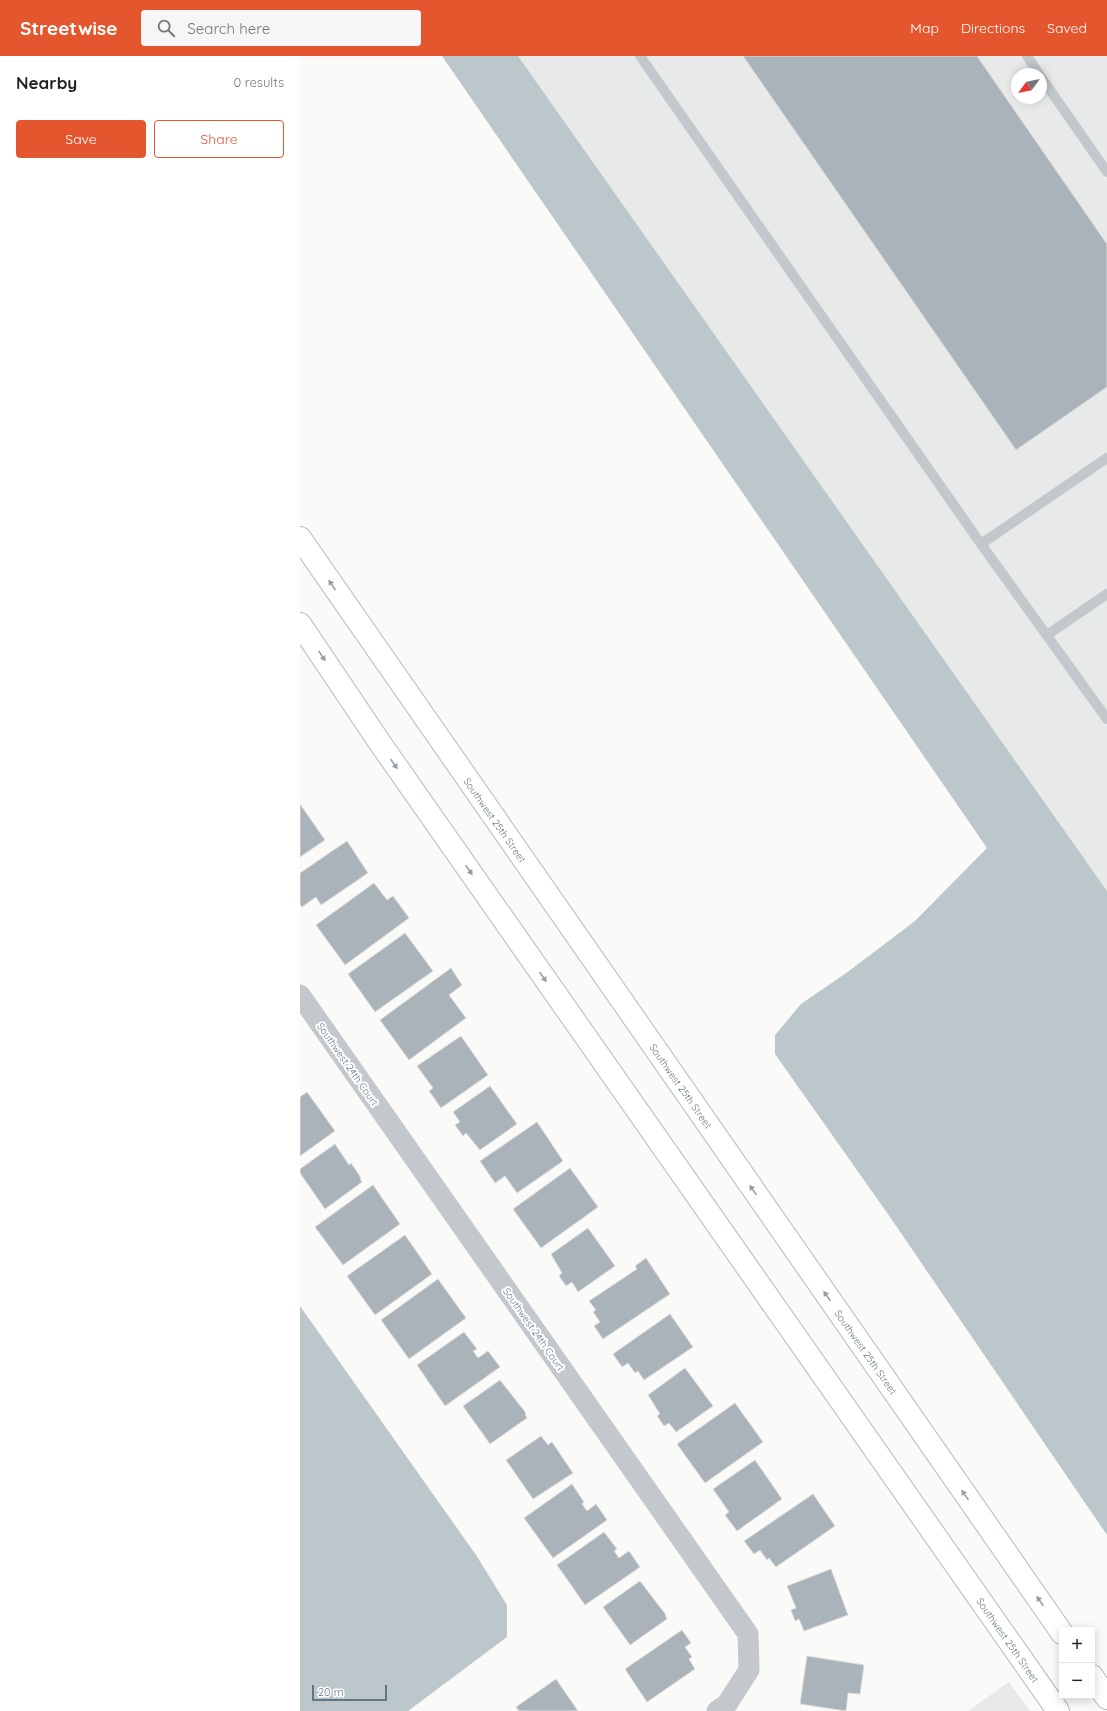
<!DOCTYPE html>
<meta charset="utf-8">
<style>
:root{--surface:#fff;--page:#f6f6f6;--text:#222;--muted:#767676;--line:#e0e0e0;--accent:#e4572e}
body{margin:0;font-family:Quicksand,sans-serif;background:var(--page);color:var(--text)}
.controls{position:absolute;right:12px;bottom:12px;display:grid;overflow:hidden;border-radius:4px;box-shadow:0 2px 10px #0003}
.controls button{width:36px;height:36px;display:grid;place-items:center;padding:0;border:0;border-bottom:1px solid var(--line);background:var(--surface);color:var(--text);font:20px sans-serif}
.compass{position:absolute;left:711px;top:12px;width:36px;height:36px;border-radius:50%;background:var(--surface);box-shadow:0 2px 10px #0003;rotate:237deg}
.scale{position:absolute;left:12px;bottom:10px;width:75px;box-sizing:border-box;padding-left:4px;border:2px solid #657683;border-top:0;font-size:11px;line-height:14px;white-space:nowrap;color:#657683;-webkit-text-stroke:3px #fff;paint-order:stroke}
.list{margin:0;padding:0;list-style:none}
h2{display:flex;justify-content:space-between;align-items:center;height:52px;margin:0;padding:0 16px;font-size:17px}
h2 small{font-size:13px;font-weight:400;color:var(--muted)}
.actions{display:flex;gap:8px;padding:12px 16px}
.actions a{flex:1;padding:9px 0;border:1px solid var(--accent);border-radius:4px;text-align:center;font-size:14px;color:var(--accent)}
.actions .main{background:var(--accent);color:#fff}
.icon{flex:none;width:22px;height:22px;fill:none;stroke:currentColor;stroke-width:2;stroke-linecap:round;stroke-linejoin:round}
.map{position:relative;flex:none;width:807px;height:1655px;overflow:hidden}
header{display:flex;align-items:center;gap:24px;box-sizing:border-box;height:56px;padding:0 20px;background:var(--accent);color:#fff}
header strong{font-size:19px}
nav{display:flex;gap:22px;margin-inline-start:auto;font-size:14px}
.search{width:280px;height:36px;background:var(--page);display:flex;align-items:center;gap:10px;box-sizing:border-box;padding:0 14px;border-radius:4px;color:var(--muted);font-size:15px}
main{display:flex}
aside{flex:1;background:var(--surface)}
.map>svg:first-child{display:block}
.built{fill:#e8e9e9;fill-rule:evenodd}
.water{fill:#bbc7cb}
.building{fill:#aab3b9;stroke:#dcdcda}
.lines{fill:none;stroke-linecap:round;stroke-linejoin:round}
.secondary-casing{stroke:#b3babf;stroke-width:24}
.lane{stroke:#c3c8cc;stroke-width:10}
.street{stroke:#c3c8cc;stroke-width:21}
.secondary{stroke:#fff;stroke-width:22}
.oneway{fill:#939fa8}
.labels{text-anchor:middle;stroke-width:4;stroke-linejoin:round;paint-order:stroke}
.street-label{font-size:10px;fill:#657683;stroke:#fff}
</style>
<header>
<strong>Streetwise</strong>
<div class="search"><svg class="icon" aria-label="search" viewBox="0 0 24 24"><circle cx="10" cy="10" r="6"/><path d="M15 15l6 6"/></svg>Search here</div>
<nav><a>Map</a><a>Directions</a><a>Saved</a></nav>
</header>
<main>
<aside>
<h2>Nearby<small>0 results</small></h2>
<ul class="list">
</ul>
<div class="actions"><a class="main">Save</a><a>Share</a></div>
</aside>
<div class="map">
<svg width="807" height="1655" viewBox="0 0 807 1655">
<rect width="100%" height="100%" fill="#fafaf8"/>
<g class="built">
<path d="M 218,0 L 807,0 L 807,835 L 704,690 ZM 717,18 L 741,18 L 741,42 L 717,42 Z"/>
<path d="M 709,1626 L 730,1655 L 668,1655 Z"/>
</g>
<g class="water">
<path d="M 142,0 L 218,0 L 807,835 L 807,1479 L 590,1161 L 475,998 L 475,979 L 501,948 L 549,915 L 615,865 L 687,792 Z"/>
<path d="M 0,1250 L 176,1499 L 207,1549 L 207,1581 L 108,1655 L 0,1655 Z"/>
</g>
<g class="building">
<path d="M 443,0 L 677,0 L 807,188 L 807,331 L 716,394 Z"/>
<path d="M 0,748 L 25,784 L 0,801 Z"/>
<path d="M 47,785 L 68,817 L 21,849 L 16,841 L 2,851 L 0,849 L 0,817 Z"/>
<path d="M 74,827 L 87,844 L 93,840 L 109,862 L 45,909 L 16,869 Z"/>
<path d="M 105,877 L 133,915 L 75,956 L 48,918 Z"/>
<path d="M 151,912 L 162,929 L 149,939 L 166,962 L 109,1004 L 80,964 Z"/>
<path d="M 161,980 L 188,1019 L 141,1052 L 129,1035 L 133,1032 L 117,1010 Z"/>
<path d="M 190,1030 L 217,1068 L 180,1094 L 166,1077 L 163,1080 L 155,1069 L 160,1066 L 153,1056 Z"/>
<path d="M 7,1036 L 35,1075 L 0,1100 L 0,1041 Z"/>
<path d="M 237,1066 L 263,1105 L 217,1137 L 205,1120 L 195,1127 L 180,1105 Z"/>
<path d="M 35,1088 L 49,1109 L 51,1107 L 61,1122 L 60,1123 L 62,1126 L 25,1153 L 0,1117 L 0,1113 Z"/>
<path d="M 270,1112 L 298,1151 L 241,1192 L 213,1153 Z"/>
<path d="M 73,1129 L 100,1168 L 43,1209 L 15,1171 Z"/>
<path d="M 288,1172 L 315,1210 L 278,1236 L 272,1226 L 266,1230 L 259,1220 L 262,1217 L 251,1198 Z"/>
<path d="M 105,1179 L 132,1218 L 75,1259 L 47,1220 Z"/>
<path d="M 346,1202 L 370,1238 L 303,1283 L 294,1270 L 300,1266 L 293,1256 L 296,1254 L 289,1245 L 337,1213 L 335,1210 Z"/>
<path d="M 138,1223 L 166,1262 L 109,1303 L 81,1264 Z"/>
<path d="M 370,1258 L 393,1291 L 344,1324 L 338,1315 L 335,1317 L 328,1307 L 322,1311 L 313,1298 Z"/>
<path d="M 164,1276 L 177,1293 L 173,1295 L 178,1302 L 188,1295 L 200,1311 L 145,1350 L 117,1309 Z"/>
<path d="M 385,1312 L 413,1350 L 376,1376 L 369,1367 L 364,1370 L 357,1360 L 360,1358 L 348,1339 Z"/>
<path d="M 200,1324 L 226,1357 L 225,1358 L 227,1362 L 190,1388 L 163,1350 Z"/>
<path d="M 435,1347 L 463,1386 L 405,1427 L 377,1388 Z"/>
<path d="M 241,1380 L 248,1389 L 252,1386 L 273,1417 L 233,1443 L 206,1404 Z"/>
<path d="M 455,1404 L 482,1443 L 437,1475 L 425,1459 L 429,1456 L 413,1433 Z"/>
<path d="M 272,1428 L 284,1446 L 282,1448 L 287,1455 L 296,1448 L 307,1464 L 253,1502 L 224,1462 Z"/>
<path d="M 513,1438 L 535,1470 L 476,1511 L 469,1502 L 467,1504 L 460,1494 L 454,1498 L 444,1485 Z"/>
<path d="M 304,1476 L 317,1493 L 314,1495 L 319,1502 L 329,1495 L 340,1511 L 285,1549 L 257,1509 Z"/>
<path d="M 531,1513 L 548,1559 L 504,1575 L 499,1563 L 495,1565 L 491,1554 L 496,1552 L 487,1530 Z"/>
<path d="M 340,1525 L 366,1559 L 365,1559 L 367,1563 L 330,1589 L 303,1551 Z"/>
<path d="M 382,1574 L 391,1587 L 385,1591 L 392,1601 L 389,1603 L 395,1613 L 347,1646 L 325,1613 Z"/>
<path d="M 507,1600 L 564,1609 L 560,1638 L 548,1637 L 546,1655 L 500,1648 Z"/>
<path d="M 256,1623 L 278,1655 L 219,1655 L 216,1651 Z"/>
</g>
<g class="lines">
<g class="secondary-casing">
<g id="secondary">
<path d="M 0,482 L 762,1577"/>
<path d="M 0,568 L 80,687 L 758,1655"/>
<path d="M 792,1620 L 807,1642"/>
</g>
</g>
<g class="lane">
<path d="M 340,0 L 681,488 L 807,663"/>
<path d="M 727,0 L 739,18"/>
<path d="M 741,21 L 807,116"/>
<path d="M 681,488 L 807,402"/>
<path d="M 747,579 L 807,538"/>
</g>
<path class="street" d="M 0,939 L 448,1578 L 449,1614 L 427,1648 L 417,1655"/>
<use href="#secondary" class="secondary"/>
</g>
<defs><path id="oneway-solid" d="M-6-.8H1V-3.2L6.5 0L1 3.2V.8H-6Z"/></defs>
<g class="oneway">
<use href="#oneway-solid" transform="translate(32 529) rotate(-124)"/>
<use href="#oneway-solid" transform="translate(22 600) rotate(56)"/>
<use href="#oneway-solid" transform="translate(94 708) rotate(55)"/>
<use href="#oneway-solid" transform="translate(169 814) rotate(55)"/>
<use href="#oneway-solid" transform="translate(243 921) rotate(55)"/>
<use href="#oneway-solid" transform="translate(453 1134) rotate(-125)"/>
<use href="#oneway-solid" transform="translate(527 1240) rotate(-125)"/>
<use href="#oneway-solid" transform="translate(665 1439) rotate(-125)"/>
<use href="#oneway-solid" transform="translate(740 1545) rotate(-125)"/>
</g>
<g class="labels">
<g class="street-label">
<text transform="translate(195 764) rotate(55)" y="4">Southwest 25th Street</text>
<text transform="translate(48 1008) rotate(55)" y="4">Southwest 24th Court</text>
<text transform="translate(381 1030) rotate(55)" y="4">Southwest 25th Street</text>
<text transform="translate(234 1273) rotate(55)" y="4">Southwest 24th Court</text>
<text transform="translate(566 1296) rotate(55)" y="4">Southwest 25th Street</text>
<text transform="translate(708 1584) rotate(55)" y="4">Southwest 25th Street</text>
</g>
</g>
</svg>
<div class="controls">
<button>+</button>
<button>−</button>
</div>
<svg class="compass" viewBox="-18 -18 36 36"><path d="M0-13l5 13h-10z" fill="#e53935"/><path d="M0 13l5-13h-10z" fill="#767676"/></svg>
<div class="scale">20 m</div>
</div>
</main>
